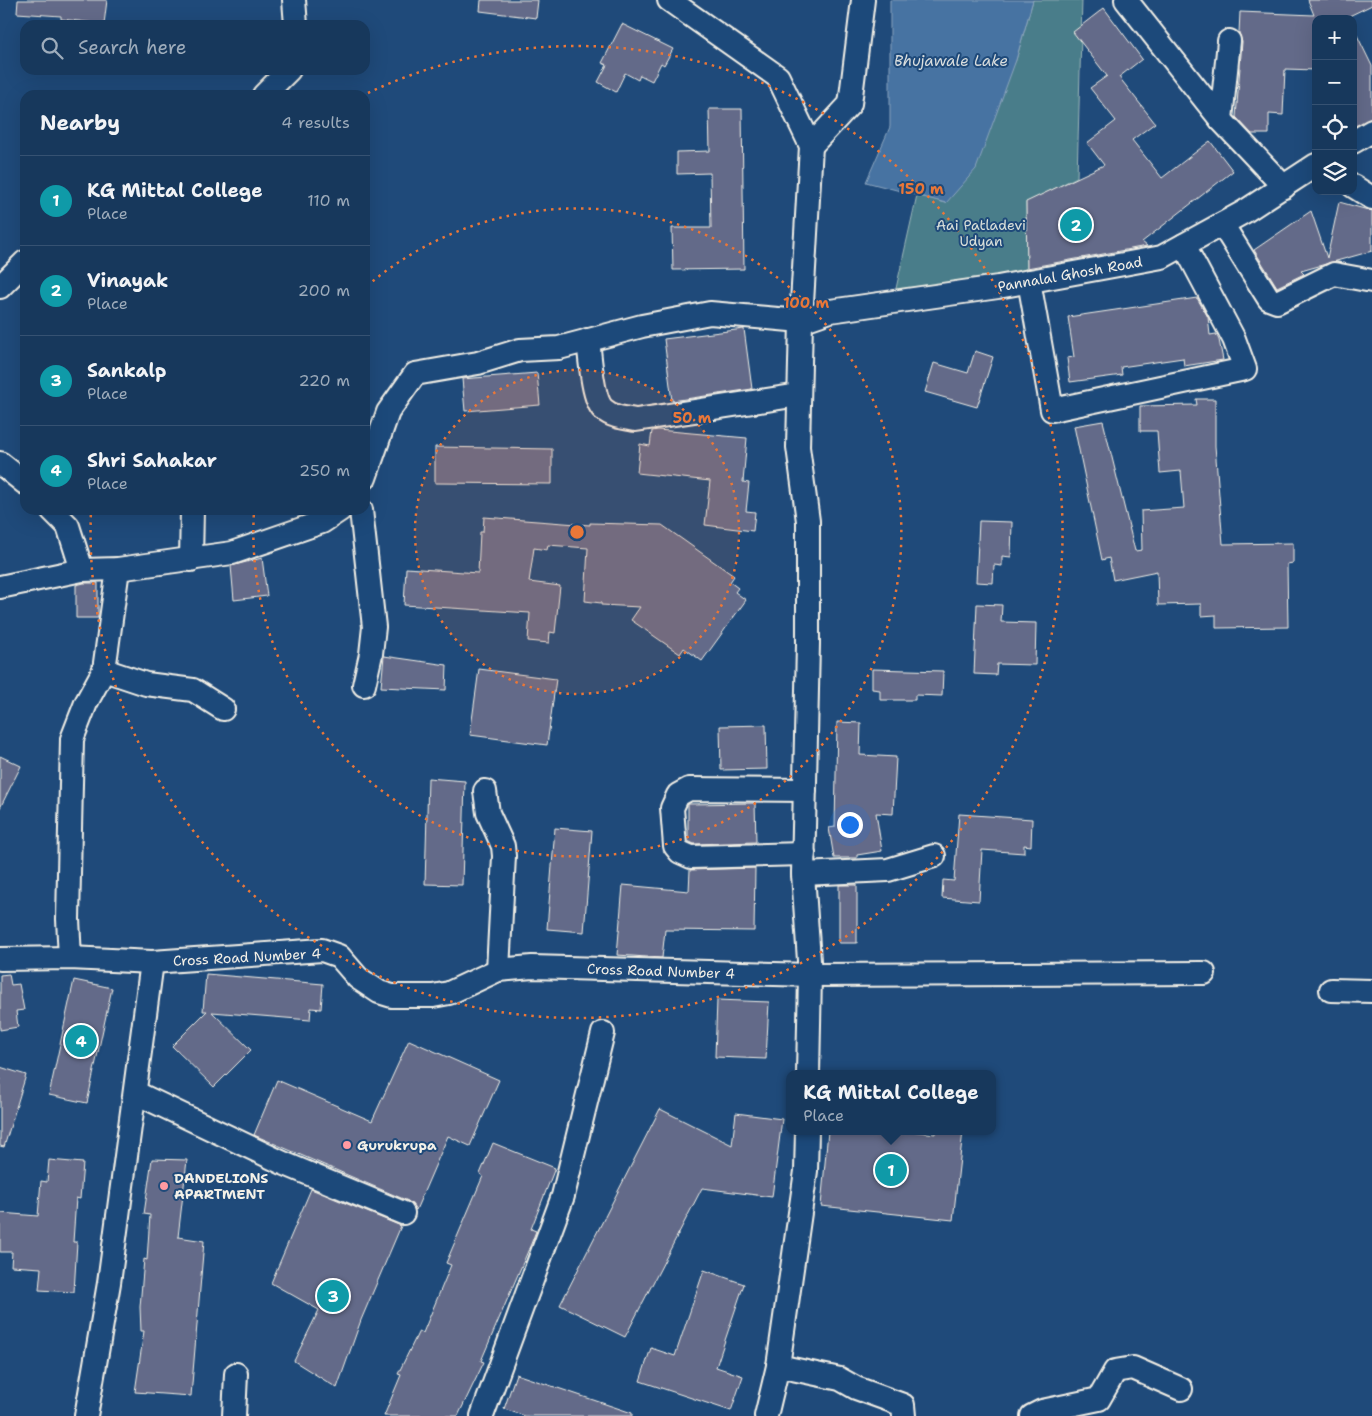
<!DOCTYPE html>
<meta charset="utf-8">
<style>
:root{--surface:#17385c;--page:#203f62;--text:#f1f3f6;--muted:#9eacbb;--line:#365272;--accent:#ff9aa2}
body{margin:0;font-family:"Shantell Sans",sans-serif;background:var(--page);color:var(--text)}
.controls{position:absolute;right:15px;top:15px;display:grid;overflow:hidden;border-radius:10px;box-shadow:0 5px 20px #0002}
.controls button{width:45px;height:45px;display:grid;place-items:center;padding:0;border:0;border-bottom:1px solid var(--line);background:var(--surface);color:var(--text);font:25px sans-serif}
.you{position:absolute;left:849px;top:824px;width:18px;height:18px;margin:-12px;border:4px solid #fff;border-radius:50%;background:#1a73e8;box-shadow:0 0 0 8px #1a73e833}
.badge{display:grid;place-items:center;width:32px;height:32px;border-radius:50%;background:var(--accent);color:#fff;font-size:16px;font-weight:700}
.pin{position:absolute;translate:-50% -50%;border:2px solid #fff;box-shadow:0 1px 5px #0006}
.popup{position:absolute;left:786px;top:1070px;width:210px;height:65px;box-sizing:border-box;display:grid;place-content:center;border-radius:10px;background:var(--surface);filter:drop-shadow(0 1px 4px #0005);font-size:16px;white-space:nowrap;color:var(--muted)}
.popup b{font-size:19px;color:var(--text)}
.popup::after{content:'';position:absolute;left:50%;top:100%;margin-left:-10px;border:10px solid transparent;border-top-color:var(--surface)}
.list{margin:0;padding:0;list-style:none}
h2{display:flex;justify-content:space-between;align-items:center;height:65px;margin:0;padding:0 20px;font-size:21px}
h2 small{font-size:16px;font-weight:400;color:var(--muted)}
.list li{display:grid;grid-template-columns:32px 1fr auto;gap:15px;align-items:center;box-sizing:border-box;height:90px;padding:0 20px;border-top:1px solid var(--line)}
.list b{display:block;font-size:19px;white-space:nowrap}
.list p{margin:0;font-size:16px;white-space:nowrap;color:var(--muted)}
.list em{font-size:16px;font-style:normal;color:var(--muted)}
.icon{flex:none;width:28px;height:28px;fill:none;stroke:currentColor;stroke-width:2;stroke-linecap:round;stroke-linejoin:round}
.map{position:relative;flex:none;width:1372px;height:1416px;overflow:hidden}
.search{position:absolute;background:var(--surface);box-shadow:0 5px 20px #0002;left:20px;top:20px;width:350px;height:55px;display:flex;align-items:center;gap:12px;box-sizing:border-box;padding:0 18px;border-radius:15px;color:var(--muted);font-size:19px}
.panel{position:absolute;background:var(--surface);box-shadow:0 5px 20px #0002;left:20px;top:90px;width:350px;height:425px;border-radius:15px}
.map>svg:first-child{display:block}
.green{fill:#497d8a;stroke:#9eb7b9}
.water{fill:#4773a2;stroke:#8ca5be}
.building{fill:#646b89;stroke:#f4f1e8}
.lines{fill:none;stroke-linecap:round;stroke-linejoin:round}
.minor-casing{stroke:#f4f1e8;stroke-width:26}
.minor{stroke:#1f4a7a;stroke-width:22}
.ring{fill:none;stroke:#ea7738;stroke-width:2.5;stroke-dasharray:2.5 5}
.poi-dot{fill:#ff9aa2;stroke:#1f4a7a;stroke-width:2}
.labels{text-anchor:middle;stroke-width:4;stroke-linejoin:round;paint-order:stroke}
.park-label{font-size:14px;fill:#dae0da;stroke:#1f4a7a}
.street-label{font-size:14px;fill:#f4f1e8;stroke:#1f4a7a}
.poi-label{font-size:14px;font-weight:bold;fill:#f4f1e8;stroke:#1f4a7a;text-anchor:start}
.water-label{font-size:15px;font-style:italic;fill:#dadede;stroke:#1f4a7a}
.centre{fill:#ea7738;stroke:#1f4a7a;stroke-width:2.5}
.ring-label{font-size:15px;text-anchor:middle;font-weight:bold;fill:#ea7738;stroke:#1f4a7a;stroke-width:4;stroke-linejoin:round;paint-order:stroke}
</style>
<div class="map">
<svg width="1372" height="1416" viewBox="0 0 1372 1416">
<rect width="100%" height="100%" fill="#1f4a7a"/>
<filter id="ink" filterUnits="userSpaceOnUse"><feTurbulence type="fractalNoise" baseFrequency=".02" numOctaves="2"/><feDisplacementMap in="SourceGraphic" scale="10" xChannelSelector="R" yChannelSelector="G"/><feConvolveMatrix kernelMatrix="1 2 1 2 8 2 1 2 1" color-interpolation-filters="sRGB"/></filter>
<g filter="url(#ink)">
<path class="green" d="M 1033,0 L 1082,0 L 1077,177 L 1026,203 L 1027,273 L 895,293 L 917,195 L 946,203 L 1016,60 Z"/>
<path class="water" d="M 890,0 L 1033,0 L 1016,60 L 976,169 L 946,203 L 866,182 L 890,127 Z"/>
<g class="building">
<path d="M 18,0 L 107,0 L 104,24 L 61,19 L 61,16 L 17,13 Z"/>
<path d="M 481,0 L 538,0 L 536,18 L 480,11 Z"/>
<path d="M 1308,0 L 1372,0 L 1372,5 L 1343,19 L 1316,19 L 1316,70 L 1285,69 L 1283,115 L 1269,114 L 1269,134 L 1252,134 L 1236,117 L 1242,42 L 1239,33 L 1240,12 L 1314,15 Z"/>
<path d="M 1104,8 L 1142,59 L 1119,77 L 1155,123 L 1132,140 L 1162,178 L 1210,141 L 1233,171 L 1142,242 L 1147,246 L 1027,268 L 1026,202 L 1104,165 L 1087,143 L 1116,121 L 1090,88 L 1107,76 L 1073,32 Z"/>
<path d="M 622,24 L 673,49 L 664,65 L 661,63 L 652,81 L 640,75 L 638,80 L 625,73 L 616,92 L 598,82 L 607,65 L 602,63 Z"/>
<path d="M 1353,27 L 1372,66 L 1372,118 L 1353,127 Z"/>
<path d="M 709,109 L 742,109 L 744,269 L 673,270 L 672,228 L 711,228 L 710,173 L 677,174 L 677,152 L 710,151 Z"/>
<path d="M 1339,202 L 1372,211 L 1372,251 L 1301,271 L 1304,274 L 1277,287 L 1254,250 L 1311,211 L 1327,258 Z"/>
<path d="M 1197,298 L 1208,317 L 1210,335 L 1216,334 L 1219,340 L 1223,360 L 1184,366 L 1183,358 L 1121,367 L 1122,375 L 1070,382 L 1067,358 L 1074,357 L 1068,317 Z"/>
<path d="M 744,329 L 752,389 L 672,401 L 664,339 Z"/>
<path d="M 975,351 L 993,357 L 977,407 L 925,392 L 934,363 L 968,373 Z"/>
<path d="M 537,373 L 540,405 L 465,411 L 462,379 Z"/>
<path d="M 1196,399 L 1215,399 L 1215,446 L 1223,544 L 1293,543 L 1293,563 L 1287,564 L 1288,627 L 1216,628 L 1216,615 L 1201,616 L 1201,604 L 1158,605 L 1157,571 L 1113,580 L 1109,558 L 1102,560 L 1074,426 L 1103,421 L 1135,551 L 1142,550 L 1141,511 L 1184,508 L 1181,471 L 1160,473 L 1157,431 L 1140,431 L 1140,406 L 1197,405 Z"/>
<path d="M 658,430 L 747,438 L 743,482 L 749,483 L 746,511 L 755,512 L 753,531 L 705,525 L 710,481 L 637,473 L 640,444 L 650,446 L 652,431 Z"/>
<path d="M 435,447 L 552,449 L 552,484 L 435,483 Z"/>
<path d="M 484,517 L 590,525 L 590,523 L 662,525 L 734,576 L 730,582 L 738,588 L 735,592 L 746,600 L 702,661 L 684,648 L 680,654 L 631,620 L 640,607 L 601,605 L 601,603 L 585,601 L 588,548 L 548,545 L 547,550 L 534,548 L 529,582 L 560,586 L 555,633 L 550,632 L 549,643 L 528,641 L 530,613 L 404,605 L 406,568 L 478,573 L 480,532 L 483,532 Z"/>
<path d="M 979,521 L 1012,522 L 1011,557 L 1002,556 L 1002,566 L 994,565 L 993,583 L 976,582 Z"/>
<path d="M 262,558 L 267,596 L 234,600 L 231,566 Z"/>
<path d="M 84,583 L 98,583 L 98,618 L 76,618 L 76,585 Z"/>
<path d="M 977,604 L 1002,605 L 1001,622 L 1036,623 L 1035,665 L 997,664 L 996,675 L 974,674 Z"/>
<path d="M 384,656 L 447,665 L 446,690 L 381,687 Z"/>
<path d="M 479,669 L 556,679 L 547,745 L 470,735 Z"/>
<path d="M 872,669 L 943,671 L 942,696 L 915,695 L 915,700 L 880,700 L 880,690 L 872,689 Z"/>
<path d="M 837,722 L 861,723 L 860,755 L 896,757 L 893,814 L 876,813 L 882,851 L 857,855 L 857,858 L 834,858 L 829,828 L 835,827 Z"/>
<path d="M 766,725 L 767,769 L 721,770 L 720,726 Z"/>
<path d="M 0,756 L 21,766 L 0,808 Z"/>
<path d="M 428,778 L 465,781 L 462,885 L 425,884 Z"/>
<path d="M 755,803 L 756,842 L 694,844 L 688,841 L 688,804 Z"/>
<path d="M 959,814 L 1032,819 L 1031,846 L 1024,845 L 1024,853 L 982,850 L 979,901 L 942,898 L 943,880 L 954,881 Z"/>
<path d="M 555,828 L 592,831 L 584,932 L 547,929 Z"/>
<path d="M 755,868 L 754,931 L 665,930 L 662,958 L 617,955 L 623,885 L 689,891 L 690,870 Z"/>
<rect x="839" y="885" width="18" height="58"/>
<path d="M 9,974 L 11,985 L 19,984 L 24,1010 L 16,1011 L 18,1027 L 0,1030 L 0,975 Z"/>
<path d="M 206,974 L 323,984 L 321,1009 L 311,1008 L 310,1020 L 212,1012 L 251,1050 L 214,1087 L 172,1046 L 207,1011 L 203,1011 Z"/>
<path d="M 74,980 L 112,988 L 87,1103 L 49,1095 Z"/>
<path d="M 717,1000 L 769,1002 L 766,1059 L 715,1057 Z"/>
<path d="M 409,1040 L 499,1080 L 470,1146 L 448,1136 L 416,1210 L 408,1201 L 254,1135 L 277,1080 L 372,1121 Z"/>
<path d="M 0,1067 L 26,1075 L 4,1147 L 0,1146 Z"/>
<path d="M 660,1109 L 732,1145 L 736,1113 L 782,1119 L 772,1197 L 702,1188 L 625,1337 L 560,1305 Z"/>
<path d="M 828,1131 L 910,1131 L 935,1134 L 935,1131 L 963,1131 L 953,1220 L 821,1206 Z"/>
<path d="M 493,1143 L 555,1168 L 531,1229 L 536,1231 L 531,1244 L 481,1361 L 484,1362 L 458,1416 L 384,1416 L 401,1375 L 398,1374 L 419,1331 L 423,1333 L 451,1265 L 446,1263 L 483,1176 L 480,1174 Z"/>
<path d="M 152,1159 L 187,1160 L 178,1237 L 204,1241 L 191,1396 L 135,1392 L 144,1331 L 141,1331 L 140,1307 L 144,1259 L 147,1260 L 150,1215 L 144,1214 Z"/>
<path d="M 49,1160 L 83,1163 L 80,1199 L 76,1198 L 73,1242 L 77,1242 L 74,1292 L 39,1290 L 41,1268 L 11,1266 L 12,1252 L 0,1252 L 0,1213 L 38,1216 L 41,1181 L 47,1182 Z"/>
<path d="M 311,1189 L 401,1226 L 361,1320 L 337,1388 L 294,1361 L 319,1310 L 271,1283 Z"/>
<path d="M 704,1270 L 744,1284 L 716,1367 L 743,1376 L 731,1411 L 640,1381 L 651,1348 L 675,1356 Z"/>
<path d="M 516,1374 L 632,1413 L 632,1416 L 525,1416 L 504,1409 Z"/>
</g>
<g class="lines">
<g class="minor-casing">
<g id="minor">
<path d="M 294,0 L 296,25"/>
<path d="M 669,0 L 778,77 L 811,146 L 801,321 L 798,447 L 808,521 L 808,644 L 803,874 L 810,975 L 808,1074"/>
<path d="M 1126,0 L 1221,120 L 1284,187"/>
<path d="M 264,95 L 289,70"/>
<path d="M 1221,120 L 1229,41"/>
<path d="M 1353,142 L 1372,131"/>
<path d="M 811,146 L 850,104 L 863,0"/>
<path d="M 1353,186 L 1372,198"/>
<path d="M 1222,224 L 1269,299 L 1277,302 L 1334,274 L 1372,281"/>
<path d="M 1029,281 L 1052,410 L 1245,369 L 1234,339 L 1184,245"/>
<path d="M 0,287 L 25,262"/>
<path d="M 588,340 C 590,355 592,398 603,409 C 612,417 624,418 636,420 L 799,395"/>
<path d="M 0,463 L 25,483"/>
<path d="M 365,478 L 388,412 L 415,374 L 478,363 L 520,350 L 559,348 L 642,326 L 710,313 L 801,321 L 830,311 L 998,287 L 1162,257 L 1244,212 L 1316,165"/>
<path d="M 52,510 L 68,526 L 82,570"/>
<path d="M 361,510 L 374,627 L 371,654 L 364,685"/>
<path d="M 191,560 L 192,510"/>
<path d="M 0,587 L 82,570 L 118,569 L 232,553 L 322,522 L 340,510"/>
<path d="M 104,670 L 146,684 L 193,690 L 223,709"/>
<path d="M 485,791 L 488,813 L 503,846 L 504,856 L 498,970"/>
<path d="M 804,854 L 691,857 L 680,852 L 675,846 L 672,808 L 678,795 L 689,789 L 805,790"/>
<path d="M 803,874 L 888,870 L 934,856"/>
<path d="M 70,958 L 68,919 L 72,739 L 86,703 L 104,670 L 118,569"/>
<path d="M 0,959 L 70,958 L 152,962 L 322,950 L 339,956 L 358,978 L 379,992 L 392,996 L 433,996 L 449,993 L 498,970 L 532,967 L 810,975 L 1204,973"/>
<path d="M 1331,990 L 1372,991"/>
<path d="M 136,1093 L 283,1163 L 403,1213"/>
<path d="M 778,1366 L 840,1379 L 856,1388 L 903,1405 L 904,1416"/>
<path d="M 86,1416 L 109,1283 L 152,962"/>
<path d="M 234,1416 L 236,1374"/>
<path d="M 482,1416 L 563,1196 L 603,1033"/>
<path d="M 766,1416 L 778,1366 L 806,1171 L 807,1131"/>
<path d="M 1032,1416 L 1042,1411 L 1099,1399 L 1115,1371 L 1133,1368 L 1181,1389"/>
</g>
</g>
<use href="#minor" class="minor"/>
</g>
</g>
<circle cx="577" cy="532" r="162" fill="#ea7738" fill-opacity=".12"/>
<g class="ring">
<circle cx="577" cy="532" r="162"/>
<path d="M367 286A324 324 0 1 1 254 512"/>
<path d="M368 93A486 486 0 1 1 91 511"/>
</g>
<g class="poi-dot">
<circle cx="347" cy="1145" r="5"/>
<circle cx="164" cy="1186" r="5"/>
</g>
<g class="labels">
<g class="park-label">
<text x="981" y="230">Aai Patladevi<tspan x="981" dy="16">Udyan</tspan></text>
</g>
<g class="street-label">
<text transform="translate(1070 274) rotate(-10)" y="5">Pannalal Ghosh Road</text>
<text transform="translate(247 957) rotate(-3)" y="5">Cross Road Number 4</text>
<text transform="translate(661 971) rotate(2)" y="5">Cross Road Number 4</text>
</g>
<g class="poi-label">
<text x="357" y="1150">Gurukrupa</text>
<text x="174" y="1183">DANDELIONS<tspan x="174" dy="16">APARTMENT</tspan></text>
</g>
<g class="water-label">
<text x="951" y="66">Bhujawale Lake</text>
</g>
</g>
<circle cx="577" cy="532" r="8" class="centre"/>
<g class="ring-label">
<text x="921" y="194">150 m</text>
<text x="806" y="308">100 m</text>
<text x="692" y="423">50 m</text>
</g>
</svg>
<div class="controls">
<button>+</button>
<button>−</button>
<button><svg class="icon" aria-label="locate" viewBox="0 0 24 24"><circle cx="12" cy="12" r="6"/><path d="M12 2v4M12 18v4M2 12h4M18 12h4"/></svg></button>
<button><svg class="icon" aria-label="layers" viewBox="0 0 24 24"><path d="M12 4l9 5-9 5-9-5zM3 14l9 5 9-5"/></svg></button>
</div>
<div class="you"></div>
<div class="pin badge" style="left:891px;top:1170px;background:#0f9aa8">1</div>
<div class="popup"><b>KG Mittal College</b>Place</div>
<div class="pin badge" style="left:1076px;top:225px;background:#0f9aa8">2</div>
<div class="pin badge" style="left:333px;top:1296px;background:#0f9aa8">3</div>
<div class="pin badge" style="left:81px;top:1041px;background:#0f9aa8">4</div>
<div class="search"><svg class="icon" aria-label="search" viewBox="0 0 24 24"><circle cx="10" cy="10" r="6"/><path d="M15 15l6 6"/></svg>Search here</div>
<section class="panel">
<h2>Nearby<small>4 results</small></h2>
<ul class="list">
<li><span class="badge" style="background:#0f9aa8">1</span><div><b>KG Mittal College</b><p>Place</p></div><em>110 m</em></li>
<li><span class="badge" style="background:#0f9aa8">2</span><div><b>Vinayak</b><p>Place</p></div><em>200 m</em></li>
<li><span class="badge" style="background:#0f9aa8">3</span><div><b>Sankalp</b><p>Place</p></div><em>220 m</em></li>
<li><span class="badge" style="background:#0f9aa8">4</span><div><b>Shri Sahakar</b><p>Place</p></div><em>250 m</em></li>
</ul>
</section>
</div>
